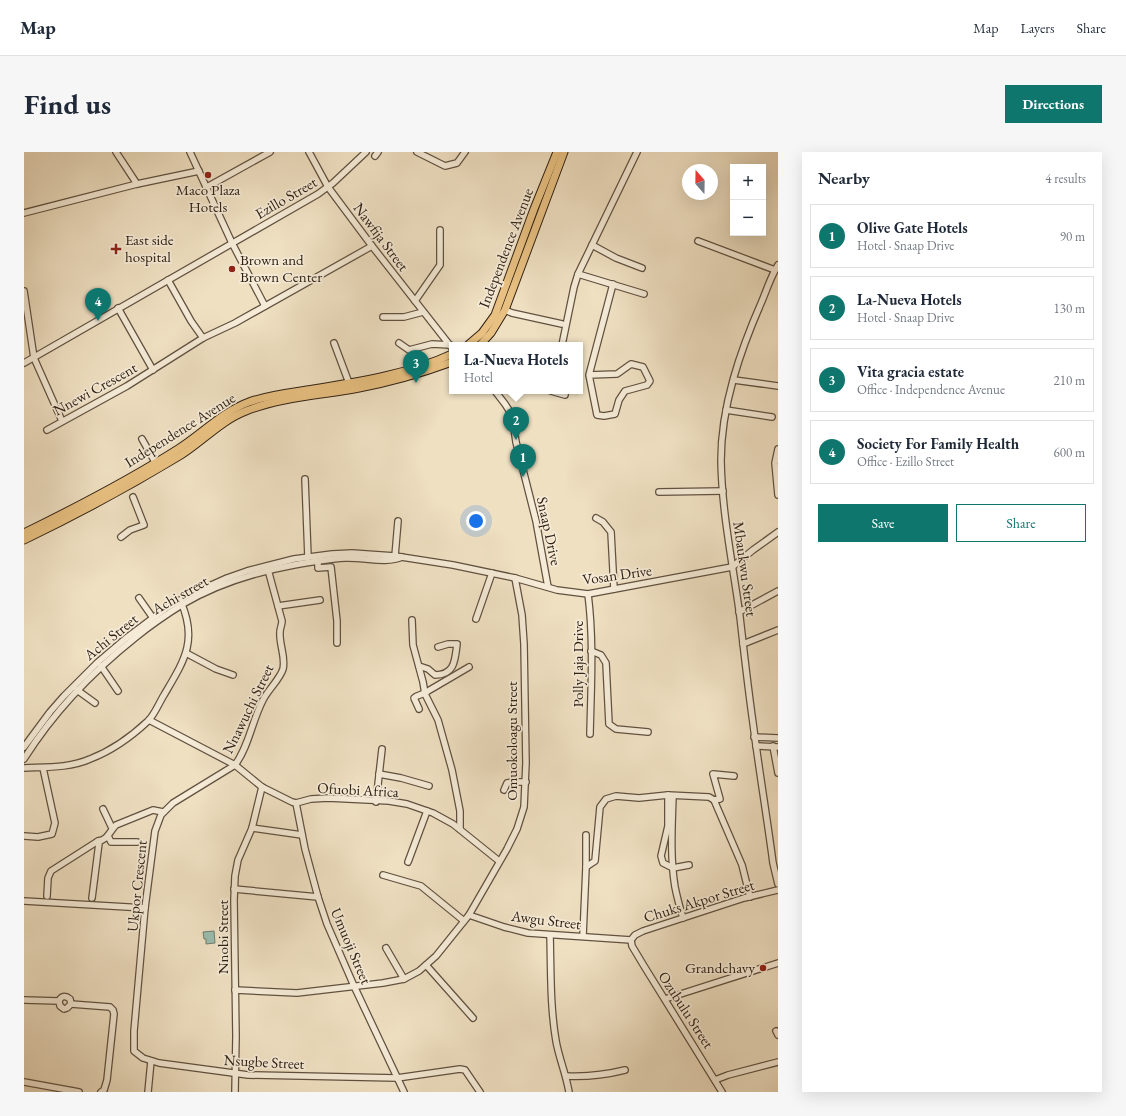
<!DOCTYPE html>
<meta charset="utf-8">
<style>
:root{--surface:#fff;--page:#f6f6f7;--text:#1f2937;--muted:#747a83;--line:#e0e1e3;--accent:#0f766e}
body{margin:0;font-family:"EB Garamond",serif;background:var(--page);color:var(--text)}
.controls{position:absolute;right:12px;top:12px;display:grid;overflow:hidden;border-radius:0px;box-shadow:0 4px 16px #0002}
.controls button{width:36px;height:36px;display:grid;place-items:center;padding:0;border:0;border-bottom:1px solid var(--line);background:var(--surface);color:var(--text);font:20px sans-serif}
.compass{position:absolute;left:658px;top:12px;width:36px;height:36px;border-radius:50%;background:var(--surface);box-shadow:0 4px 16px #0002;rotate:340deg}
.you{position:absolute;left:452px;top:369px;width:14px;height:14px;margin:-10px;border:3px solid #fff;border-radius:50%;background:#1a73e8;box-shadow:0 0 0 6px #1a73e833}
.badge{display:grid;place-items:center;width:26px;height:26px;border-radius:50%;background:var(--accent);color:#fff;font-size:13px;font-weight:700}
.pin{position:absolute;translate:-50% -33px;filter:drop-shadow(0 1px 2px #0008)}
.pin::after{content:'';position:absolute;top:21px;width:14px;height:12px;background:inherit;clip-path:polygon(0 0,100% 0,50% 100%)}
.popup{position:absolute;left:425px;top:190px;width:134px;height:52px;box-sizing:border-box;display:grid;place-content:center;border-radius:0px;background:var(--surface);filter:drop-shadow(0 1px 3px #0005);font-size:13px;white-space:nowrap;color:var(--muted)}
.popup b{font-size:15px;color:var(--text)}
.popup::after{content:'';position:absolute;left:50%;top:100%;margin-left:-8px;border:8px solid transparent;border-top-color:var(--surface)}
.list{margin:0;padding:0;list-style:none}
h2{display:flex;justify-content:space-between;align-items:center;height:52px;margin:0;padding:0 16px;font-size:17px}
h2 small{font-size:13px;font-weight:400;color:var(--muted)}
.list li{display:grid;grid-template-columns:26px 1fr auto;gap:12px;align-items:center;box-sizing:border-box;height:64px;margin:0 8px 8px;padding:0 8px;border:1px solid var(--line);border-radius:0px}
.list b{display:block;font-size:15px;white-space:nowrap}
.list p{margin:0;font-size:13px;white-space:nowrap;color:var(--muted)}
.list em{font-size:13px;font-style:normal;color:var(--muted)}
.actions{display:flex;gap:8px;padding:12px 16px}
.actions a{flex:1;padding:9px 0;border:1px solid var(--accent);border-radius:0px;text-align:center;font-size:14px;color:var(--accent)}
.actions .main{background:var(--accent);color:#fff}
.map{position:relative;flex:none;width:754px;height:940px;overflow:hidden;border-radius:0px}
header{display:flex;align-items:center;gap:24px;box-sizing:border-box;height:56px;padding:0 20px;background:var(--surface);border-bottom:1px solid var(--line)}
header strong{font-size:19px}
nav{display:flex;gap:22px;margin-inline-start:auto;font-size:14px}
.intro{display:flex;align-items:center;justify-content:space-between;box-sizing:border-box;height:96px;padding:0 24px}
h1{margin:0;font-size:28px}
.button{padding:10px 18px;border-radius:0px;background:var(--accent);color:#fff;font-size:14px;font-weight:700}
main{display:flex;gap:24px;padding:0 24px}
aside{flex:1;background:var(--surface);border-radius:0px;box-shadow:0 4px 16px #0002}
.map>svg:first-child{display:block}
.water{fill:#9abdaf;stroke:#707f71}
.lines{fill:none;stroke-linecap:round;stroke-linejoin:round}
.minor-casing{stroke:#605140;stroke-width:8}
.major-casing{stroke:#302115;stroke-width:9}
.minor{stroke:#f5ebd7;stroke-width:5.5}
.major{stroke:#e8c081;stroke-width:7}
.poi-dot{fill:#8f2418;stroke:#f5ebd7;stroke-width:1.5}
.labels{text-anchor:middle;stroke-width:3.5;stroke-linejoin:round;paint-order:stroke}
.poi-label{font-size:15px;fill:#302115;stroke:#f5ebd7;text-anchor:start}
.street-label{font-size:15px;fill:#302115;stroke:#f5ebd7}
</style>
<header>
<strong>Map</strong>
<nav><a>Map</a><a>Layers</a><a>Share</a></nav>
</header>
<div class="intro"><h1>Find us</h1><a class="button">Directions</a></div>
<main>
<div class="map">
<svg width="754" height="940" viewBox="0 0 754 940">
<rect width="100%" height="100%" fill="#efe0c2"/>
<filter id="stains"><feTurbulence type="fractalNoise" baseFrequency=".005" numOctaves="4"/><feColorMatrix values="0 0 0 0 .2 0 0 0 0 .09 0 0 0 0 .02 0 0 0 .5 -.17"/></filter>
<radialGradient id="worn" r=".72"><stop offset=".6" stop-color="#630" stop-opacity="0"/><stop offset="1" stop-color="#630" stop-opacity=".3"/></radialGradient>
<path class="water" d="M 190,779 L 191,791 L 182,792 L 182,787 L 180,787 L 179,780 Z"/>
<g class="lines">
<g class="minor-casing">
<g id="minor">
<path d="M 92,0 L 113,32"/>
<path d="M 166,0 L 208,91 L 241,154"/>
<path d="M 285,0 L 304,35 L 348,94 L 428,196"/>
<path d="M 393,0 L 421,14 L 433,11 L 441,0"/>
<path d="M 351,4 L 354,0"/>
<path d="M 183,35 L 246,0"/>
<path d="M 0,61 L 113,32 L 175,19"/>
<path d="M 674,89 L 751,118"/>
<path d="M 568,93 L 592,106 L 618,116"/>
<path d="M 754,113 C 747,124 743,137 738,149 C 716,199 697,254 697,309 C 698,362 709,413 716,465 C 720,500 724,536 729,571 C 735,618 743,665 749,711 L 754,732"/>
<path d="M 554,122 L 620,142"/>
<path d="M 144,128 L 167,169 L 179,186 L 211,171 L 348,94"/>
<path d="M 0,139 L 10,206 L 38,269"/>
<path d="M 391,149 L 416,113 L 416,78"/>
<path d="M 94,156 L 129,218"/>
<path d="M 481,158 L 488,161 L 538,172"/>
<path d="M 359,165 L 380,165 L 399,160"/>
<path d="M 310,191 L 325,231"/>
<path d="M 375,191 L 385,198 L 408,192 L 426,193"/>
<path d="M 538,193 L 550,135 L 554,122 L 613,0"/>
<path d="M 0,211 L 294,42 L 309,31 L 342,0"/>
<path d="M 565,223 L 593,222 L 607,212 L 619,215 L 626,229 L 623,233 L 601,239 L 595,248 L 591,262 L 580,264 L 573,263 L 565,223 L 589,132"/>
<path d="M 710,228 L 754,234"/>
<path d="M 471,239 L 481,252 L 488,263 L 492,290 L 512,369 L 524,435"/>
<path d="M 527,239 L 541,243"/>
<path d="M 702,258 L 748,265"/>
<path d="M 23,278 L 103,234 L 179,186"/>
<path d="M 118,287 L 131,310"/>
<path d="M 754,297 L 751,311 L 754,343"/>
<path d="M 281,327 L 284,405"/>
<path d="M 635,340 L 699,339"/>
<path d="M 572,366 L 579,370 L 587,380 L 590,437"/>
<path d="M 97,385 L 106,378 L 120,373 L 109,345"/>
<path d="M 371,404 L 374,369"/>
<path d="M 294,409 L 294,416 L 307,415 L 313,469 L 313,491"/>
<path d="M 243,414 L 258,469 C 258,473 256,476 256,480 C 255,493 262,505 259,517 C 256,527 244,538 239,548 C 228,569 225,594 211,613 L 149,651 L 137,663 L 131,679 L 121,756 L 110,879 L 110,899 L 119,906 L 135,911 L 224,923 L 373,926 L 436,917 L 441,918 L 456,940"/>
<path d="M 564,442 C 570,489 567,536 566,582"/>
<path d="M 115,446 L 129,466"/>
<path d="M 254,454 L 296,448"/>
<path d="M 715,460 L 754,439"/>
<path d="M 452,467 L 468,421"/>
<path d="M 388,468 L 389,493 L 399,530 L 401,542 L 414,568 L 428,618 L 436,659 L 436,677"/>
<path d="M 719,492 L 754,478"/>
<path d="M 567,499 L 577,503 L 582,511 L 585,572 L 592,577 L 624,580"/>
<path d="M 162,501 L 192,517 L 209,523"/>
<path d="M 77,514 L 94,539"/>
<path d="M 395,514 L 404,517 L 411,523 C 431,523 431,508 433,492 L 424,492 L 414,495"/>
<path d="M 53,538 L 71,551"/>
<path d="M 395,557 L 390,546 C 394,542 400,543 404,539 L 445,515"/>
<path d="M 125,568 L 211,613 L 238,635 L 268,650 L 272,651 L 287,647 L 304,646 L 365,649 L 383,652 L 409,661 L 429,672 L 475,709"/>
<path d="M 730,585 L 754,586"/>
<path d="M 732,594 L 754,595"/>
<path d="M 749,594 L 754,621"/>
<path d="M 0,595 L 26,560 L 40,544 L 74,510 L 101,487 L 141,457 L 163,444 L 203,426 L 223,419 L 270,407 L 308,402 L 328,401 L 371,404 L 429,413 L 491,426 L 533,438 L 564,442 L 708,415 L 729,398 L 754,380"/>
<path d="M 0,607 C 30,559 68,520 112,485 C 127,473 143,462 159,452 C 193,432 232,420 270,413 C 287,410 304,407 321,406 C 338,405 363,412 378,405"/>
<path d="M 0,616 C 22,615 46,616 66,607 C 87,599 108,584 124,569 C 131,562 135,551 140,543 C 160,509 174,489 157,450"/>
<path d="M 355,622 L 377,626 L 405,634"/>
<path d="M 480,638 L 483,631 L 489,630 L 502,630"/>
<path d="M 644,643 L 644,674 L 637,704 L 639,711 L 649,716 L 665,713"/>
<path d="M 649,644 C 648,674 646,705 651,735 C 653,745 656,756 659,766"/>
<path d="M 690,648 L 696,647 L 689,622 L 710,624"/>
<path d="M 352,650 L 358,597"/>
<path d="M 272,651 L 281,697 L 294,745 L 303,772 L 330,834 L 380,940"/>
<path d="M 79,657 L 88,676"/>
<path d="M 228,676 L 278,683"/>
<path d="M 0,684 L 14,685 L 28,682 L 31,671 L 19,616"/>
<path d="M 84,684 L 87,690 L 113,690"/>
<path d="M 384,710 L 403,659"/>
<path d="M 562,715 L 562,683"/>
<path d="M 359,723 L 397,734 L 440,769"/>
<path d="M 210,737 L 294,745"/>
<path d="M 23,744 L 24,726 L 27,719 L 74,689 C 84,688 85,680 92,673 L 129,658 L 139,660"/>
<path d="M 68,746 L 75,691 L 74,689"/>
<path d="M 0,749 L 121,756"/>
<path d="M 445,763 L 483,697 L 493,677 L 500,655 L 502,611 L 500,492 L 498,463 L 491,426"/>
<path d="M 526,783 C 527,818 526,854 532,889 C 535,906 542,922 545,940"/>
<path d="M 559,784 L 562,715 L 571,709 L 576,655 L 582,647 L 592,644 L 615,646 L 644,643 L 685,645 L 690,648 L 718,713 L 726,745"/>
<path d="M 607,788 L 608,794 L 620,814 L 698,940"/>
<path d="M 607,788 L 611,783 L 619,779 L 720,746 L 754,738"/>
<path d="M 362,796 L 380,827"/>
<path d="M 402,813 L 449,866"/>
<path d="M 211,838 L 273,841 L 359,831 L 380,827 L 395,819 L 412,804 L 445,763 L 480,775 L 504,781 L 607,788"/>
<path d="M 641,847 L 754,811"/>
<path d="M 0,848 L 35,849 C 37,844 41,843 46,847 L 47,852 L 43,856 L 40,857 L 36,854 L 35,849"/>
<path d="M 47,852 L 86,855 L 89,858 L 90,862 L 83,928 L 80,938 L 77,940"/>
<path d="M 752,879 L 754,883"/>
<path d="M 542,924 C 563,925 581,923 601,918"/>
<path d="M 691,928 L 704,923 L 754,910"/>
<path d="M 0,930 L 55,940"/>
<path d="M 124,940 L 127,909"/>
<path d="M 211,940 L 212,884 L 210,748 L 211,724 L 214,708 L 228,676 L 238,635"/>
</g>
</g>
<g class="major-casing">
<g id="major">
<path d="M 444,193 L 458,181 L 471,163 L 510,57 L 533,0"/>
<path d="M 456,193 L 467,181 L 481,158 L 540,0"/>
<path d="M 0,381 C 53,355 105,328 154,297 C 178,282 198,260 225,250 C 247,242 273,240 296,236 C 340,229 387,221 428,202"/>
<path d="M 0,388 C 54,362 106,334 157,303 C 179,289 198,268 222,259 C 257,245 298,243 335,236 C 367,230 398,221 428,210"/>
</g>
</g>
<use href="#minor" class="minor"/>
<use href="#major" class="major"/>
</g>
<g class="poi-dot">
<circle cx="184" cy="23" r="4"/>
<path d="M90 91h4v4h4v4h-4v4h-4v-4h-4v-4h4z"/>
<circle cx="208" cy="117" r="4"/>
<circle cx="739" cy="816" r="4"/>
</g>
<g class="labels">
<g class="poi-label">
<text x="184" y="43" text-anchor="middle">Maco Plaza<tspan x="184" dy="17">Hotels</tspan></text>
<text x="101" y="93">East side<tspan x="101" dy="17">hospital</tspan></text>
<text x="216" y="113">Brown and<tspan x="216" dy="17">Brown Center</tspan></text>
<text x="731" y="821" text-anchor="end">Grandchavy</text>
</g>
<g class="street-label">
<text transform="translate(262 46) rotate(-30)" y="5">Ezillo Street</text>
<text transform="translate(357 85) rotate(53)" y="5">Nawfija Street</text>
<text transform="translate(482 96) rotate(-69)" y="5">Independence Avenue</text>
<text transform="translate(71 237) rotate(-29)" y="5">Nnewi Crescent</text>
<text transform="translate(156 278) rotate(-32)" y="5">Independence Avenue</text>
<text transform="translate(525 379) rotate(78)" y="5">Snaap Drive</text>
<text transform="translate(721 417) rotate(82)" y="5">Mbaukwu Street</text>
<text transform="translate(593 423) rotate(-8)" y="5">Vosan Drive</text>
<text transform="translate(156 443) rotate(-30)" y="5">Achi street</text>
<text transform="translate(87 485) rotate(-39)" y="5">Achi Street</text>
<text transform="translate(554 512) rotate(-90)" y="5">Polly Jaja Drive</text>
<text transform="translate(224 557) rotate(-64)" y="5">Nnawuchi Street</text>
<text transform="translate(488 589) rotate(-90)" y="5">Omuokoloagu Street</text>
<text transform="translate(334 638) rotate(3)" y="5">Ofuobi Africa</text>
<text transform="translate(113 734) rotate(-84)" y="5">Ukpor Crescent</text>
<text transform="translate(675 749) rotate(-17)" y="5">Chuks Akpor Street</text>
<text transform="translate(522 768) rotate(7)" y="5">Awgu Street</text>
<text transform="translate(199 785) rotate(-90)" y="5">Nnobi Street</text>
<text transform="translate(327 794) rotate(67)" y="5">Umuoji Street</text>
<text transform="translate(662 858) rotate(57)" y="5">Ozubulu Street</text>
<text transform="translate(240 910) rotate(3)" y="5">Nsugbe Street</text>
</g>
</g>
<rect width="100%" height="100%" filter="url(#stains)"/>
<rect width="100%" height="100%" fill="url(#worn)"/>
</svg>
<div class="controls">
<button>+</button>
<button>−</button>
</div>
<svg class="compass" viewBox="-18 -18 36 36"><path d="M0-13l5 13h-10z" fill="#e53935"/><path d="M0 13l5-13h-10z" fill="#747a83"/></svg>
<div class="you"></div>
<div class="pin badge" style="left:499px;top:325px">1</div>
<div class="pin badge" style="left:492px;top:288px">2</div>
<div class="popup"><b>La-Nueva Hotels</b>Hotel</div>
<div class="pin badge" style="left:392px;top:231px">3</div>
<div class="pin badge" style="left:74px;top:169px">4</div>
</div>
<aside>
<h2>Nearby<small>4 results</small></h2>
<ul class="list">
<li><span class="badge">1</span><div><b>Olive Gate Hotels</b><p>Hotel · Snaap Drive</p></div><em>90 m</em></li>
<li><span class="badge">2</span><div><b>La-Nueva Hotels</b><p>Hotel · Snaap Drive</p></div><em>130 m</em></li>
<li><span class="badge">3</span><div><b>Vita gracia estate</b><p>Office · Independence Avenue</p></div><em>210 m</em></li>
<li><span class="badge">4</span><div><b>Society For Family Health</b><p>Office · Ezillo Street</p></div><em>600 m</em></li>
</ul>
<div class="actions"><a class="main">Save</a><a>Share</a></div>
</aside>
</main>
